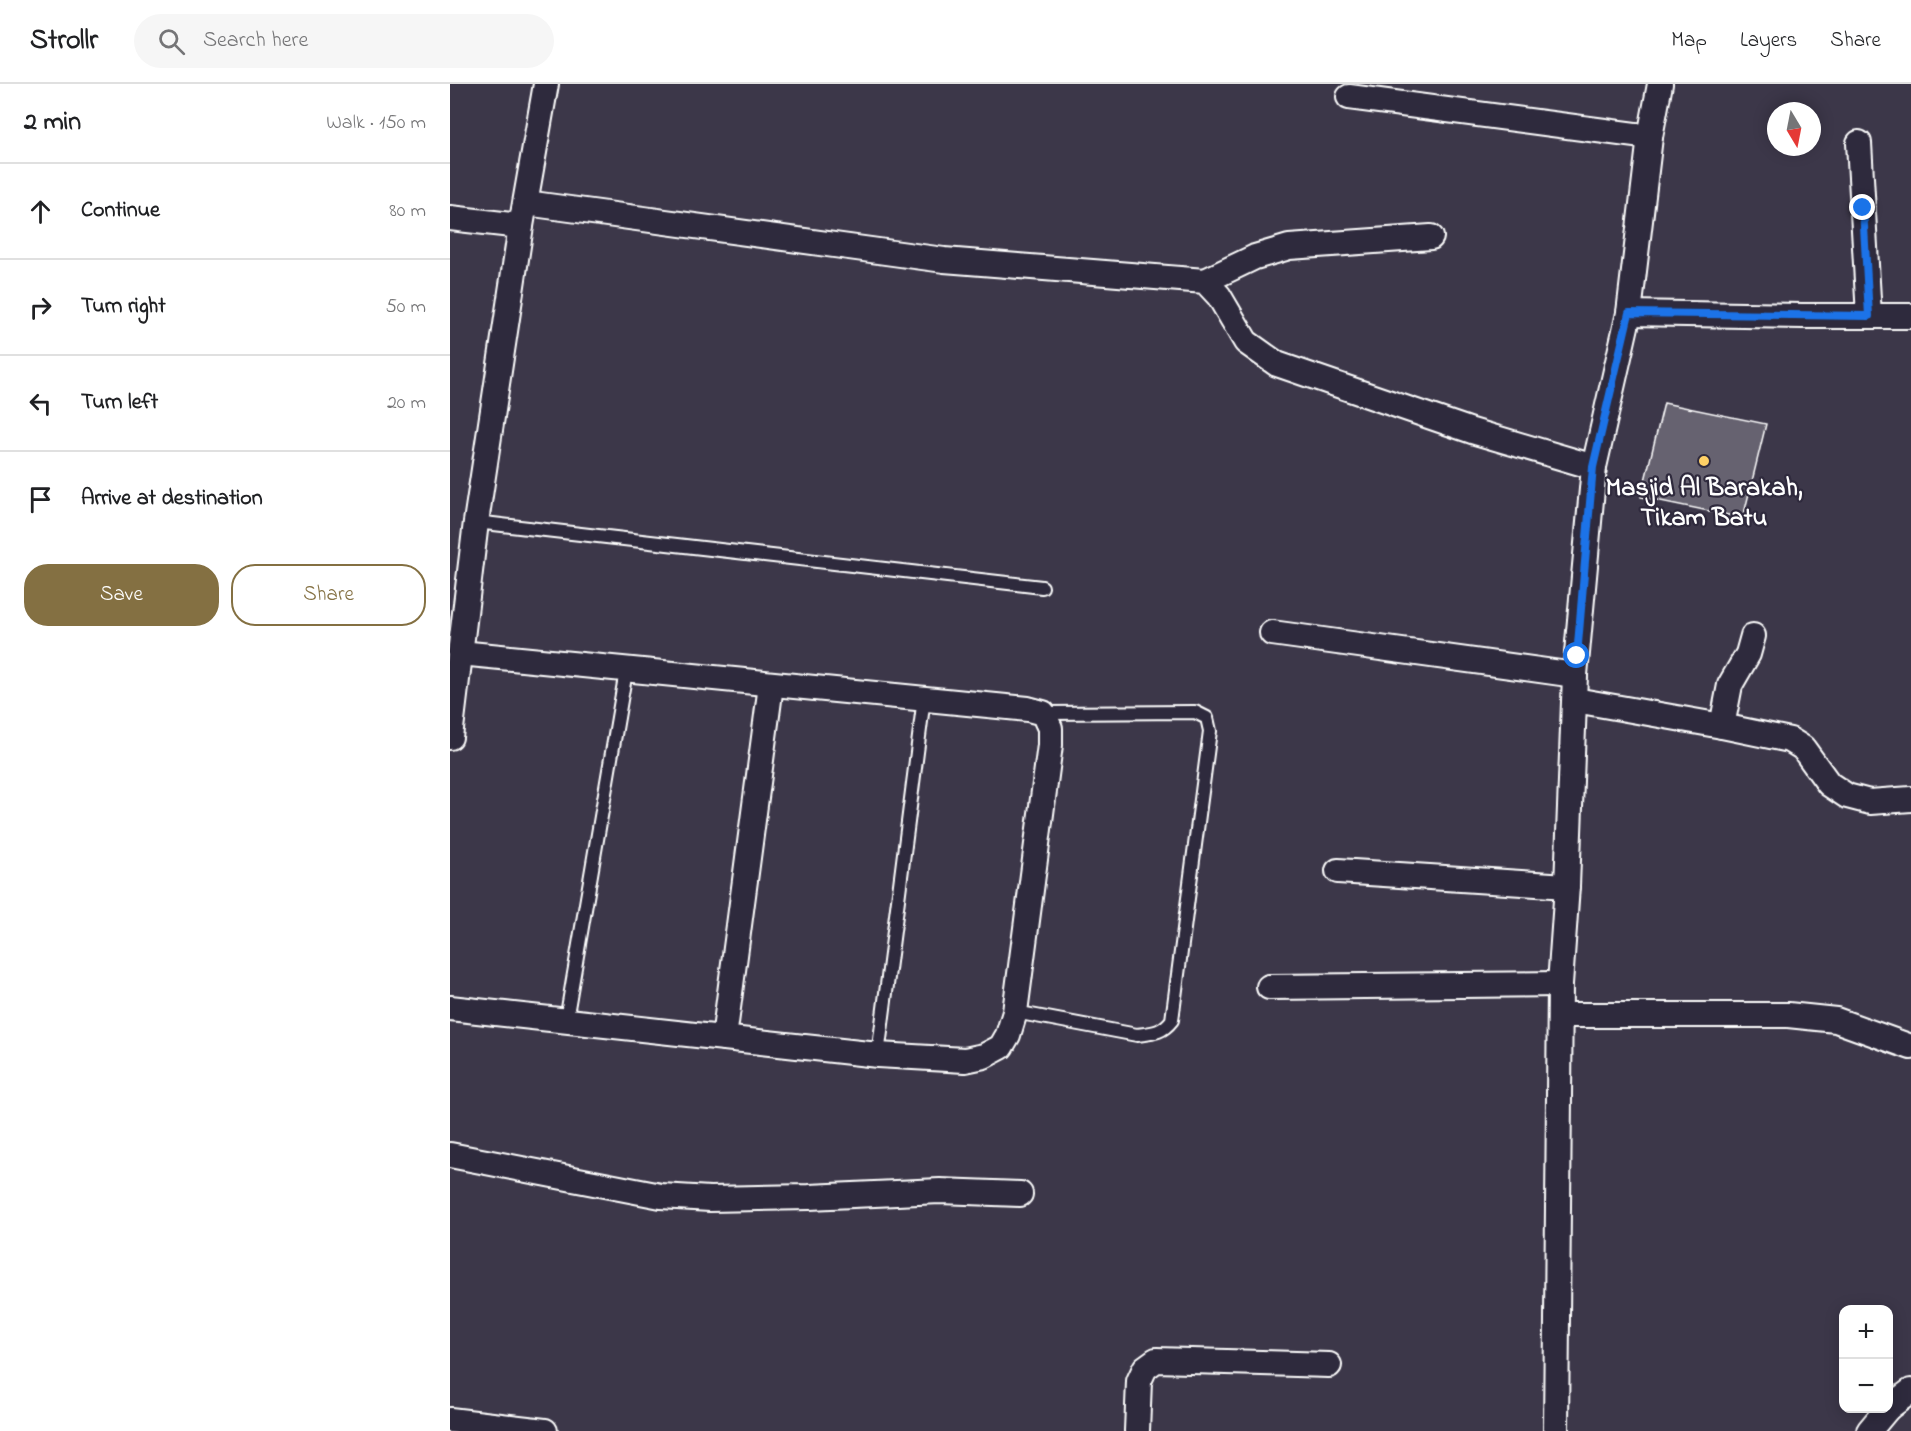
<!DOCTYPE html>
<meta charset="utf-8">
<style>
:root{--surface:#fff;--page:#f6f6f6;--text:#202124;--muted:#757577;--line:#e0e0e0;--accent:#847042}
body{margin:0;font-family:"Indie Flower",sans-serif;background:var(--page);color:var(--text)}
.controls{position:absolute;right:18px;bottom:18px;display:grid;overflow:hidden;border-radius:12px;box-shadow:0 3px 15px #0003}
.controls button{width:54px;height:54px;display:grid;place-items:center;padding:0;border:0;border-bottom:2px solid var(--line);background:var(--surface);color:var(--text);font:30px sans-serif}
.compass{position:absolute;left:1317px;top:18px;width:54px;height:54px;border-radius:50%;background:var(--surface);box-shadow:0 3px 15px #0003;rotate:170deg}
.stop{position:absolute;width:18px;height:18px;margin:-14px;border:4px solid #1a73e8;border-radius:50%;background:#fff}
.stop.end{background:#1a73e8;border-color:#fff;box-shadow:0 2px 6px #0008}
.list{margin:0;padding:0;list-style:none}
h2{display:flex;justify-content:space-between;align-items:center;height:78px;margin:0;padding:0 24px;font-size:26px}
h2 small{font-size:20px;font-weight:400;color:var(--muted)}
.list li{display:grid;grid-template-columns:39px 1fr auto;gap:18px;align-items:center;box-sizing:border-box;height:96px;padding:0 24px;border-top:2px solid var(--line)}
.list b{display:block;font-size:22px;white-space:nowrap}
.list em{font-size:20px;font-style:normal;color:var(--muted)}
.actions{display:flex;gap:12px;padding:18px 24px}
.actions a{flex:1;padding:14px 0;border:2px solid var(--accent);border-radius:24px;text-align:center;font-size:21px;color:var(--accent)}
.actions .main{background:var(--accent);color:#fff}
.icon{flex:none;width:33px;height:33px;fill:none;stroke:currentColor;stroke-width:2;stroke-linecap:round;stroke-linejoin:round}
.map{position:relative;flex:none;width:1461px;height:1347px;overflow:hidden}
header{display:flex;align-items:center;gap:36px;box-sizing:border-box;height:84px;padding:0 30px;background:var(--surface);border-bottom:2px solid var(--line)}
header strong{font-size:28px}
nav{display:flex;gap:33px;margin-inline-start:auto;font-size:21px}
.search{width:420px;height:54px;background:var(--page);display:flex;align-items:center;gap:15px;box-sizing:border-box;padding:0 21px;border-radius:33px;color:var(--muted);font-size:22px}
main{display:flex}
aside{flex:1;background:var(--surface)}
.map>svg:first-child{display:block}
.building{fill:#666270;stroke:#fff;stroke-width:1.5}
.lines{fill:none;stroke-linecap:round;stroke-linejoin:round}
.service-casing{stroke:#fff;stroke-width:16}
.minor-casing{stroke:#fff;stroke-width:28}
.service{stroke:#2f2a3d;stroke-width:12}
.minor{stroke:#2f2a3d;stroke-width:24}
.route{stroke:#1a73e8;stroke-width:8}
.poi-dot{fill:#ffd166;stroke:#2f2a3d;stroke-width:2}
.labels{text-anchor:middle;stroke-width:4.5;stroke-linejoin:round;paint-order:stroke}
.poi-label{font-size:26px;font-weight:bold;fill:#fff;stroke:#2f2a3d}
</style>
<header>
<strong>Strollr</strong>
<div class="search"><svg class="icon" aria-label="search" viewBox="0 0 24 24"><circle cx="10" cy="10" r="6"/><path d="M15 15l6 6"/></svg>Search here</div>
<nav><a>Map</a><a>Layers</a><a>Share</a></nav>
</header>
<main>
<aside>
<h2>2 min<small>Walk · 150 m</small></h2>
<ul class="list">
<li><svg class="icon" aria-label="ahead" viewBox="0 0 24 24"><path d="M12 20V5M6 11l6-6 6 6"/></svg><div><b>Continue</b></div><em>80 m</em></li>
<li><svg class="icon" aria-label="right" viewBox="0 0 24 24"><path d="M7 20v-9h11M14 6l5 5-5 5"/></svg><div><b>Turn right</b></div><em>50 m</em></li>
<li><svg class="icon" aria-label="left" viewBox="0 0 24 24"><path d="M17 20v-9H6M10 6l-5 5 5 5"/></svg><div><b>Turn left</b></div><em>20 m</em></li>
<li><svg class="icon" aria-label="arrive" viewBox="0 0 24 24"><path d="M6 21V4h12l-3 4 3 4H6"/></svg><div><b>Arrive at destination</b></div></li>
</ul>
<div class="actions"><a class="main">Save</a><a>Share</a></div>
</aside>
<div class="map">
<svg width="1461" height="1347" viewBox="0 0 1461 1347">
<rect width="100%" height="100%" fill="#3c3749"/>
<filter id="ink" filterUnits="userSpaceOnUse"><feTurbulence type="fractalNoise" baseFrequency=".0167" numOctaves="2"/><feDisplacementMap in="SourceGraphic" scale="12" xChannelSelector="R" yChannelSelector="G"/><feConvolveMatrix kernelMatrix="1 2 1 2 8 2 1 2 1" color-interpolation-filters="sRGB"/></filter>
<g filter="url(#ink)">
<path class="building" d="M 1214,319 L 1316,340 L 1293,434 L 1191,413 Z"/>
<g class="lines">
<g class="service-casing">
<g id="service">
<path d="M 26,438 L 592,503"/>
<path d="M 565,928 L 687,951 C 703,949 712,949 722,936 L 760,647 L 757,634 L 745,628 L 593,629"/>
<path d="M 116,936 L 176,587"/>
<path d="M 428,971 L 474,614"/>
</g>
</g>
<g class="minor-casing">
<g id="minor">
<path d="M 899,13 L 1200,53"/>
<path d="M 1409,59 L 1419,232"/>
<path d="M 76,119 L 494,176 L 755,197 L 769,212 L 796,258 L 827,280 L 1022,347 L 1144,383"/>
<path d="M 0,134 L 71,142"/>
<path d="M 755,197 L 805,173 L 839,163 L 981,153"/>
<path d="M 1179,229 L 1353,232 L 1461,232"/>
<path d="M 822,549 L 1125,591"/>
<path d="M 1125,616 L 1272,642 L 1340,656 L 1353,664 L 1379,700 L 1397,712 L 1420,718 L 1461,715"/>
<path d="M 1272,642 L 1280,601 L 1298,570 L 1303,552"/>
<path d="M 0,653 L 26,438 L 71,142 L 96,0"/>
<path d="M 888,787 L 1117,802"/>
<path d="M 819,903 L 1110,900"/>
<path d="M 0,924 L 428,971 L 515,976 L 534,972 L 551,963 L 558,951 L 565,928 L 600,661 L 600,644 L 593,629 L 578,625 L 10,569"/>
<path d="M 1111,931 L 1338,931 L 1386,936 L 1461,963"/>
<path d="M 274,954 L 321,601"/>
<path d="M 0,1071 L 211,1112 L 260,1115 L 359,1113 L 490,1107 L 570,1110"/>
<path d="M 1438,1324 L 1461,1307"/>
<path d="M 0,1336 L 95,1347"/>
<path d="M 687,1347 L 689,1297 L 695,1284 L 706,1276 L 879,1281"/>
<path d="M 1106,1347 L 1110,900 L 1117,802 L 1125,591 L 1144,383 L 1179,229 L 1200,53 L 1210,0"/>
<path d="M 1419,1347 L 1438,1324"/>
</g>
</g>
<use href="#service" class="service"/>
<use href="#minor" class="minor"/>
</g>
</g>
<g class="lines" filter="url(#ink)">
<path class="route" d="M 1127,572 L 1143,383 L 1179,229 L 1419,232 L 1413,124"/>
</g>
<circle class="poi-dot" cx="1254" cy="377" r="6"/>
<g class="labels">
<g class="poi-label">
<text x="1254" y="411">Masjid Al Barakah,<tspan x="1254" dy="30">Tikam Batu</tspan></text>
</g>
</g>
</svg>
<div class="controls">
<button>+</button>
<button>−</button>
</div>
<svg class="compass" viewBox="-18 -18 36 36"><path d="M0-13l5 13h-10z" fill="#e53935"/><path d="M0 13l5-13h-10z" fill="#757577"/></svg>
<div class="stop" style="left:1127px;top:572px"></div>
<div class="stop end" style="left:1413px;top:124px"></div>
</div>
</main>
